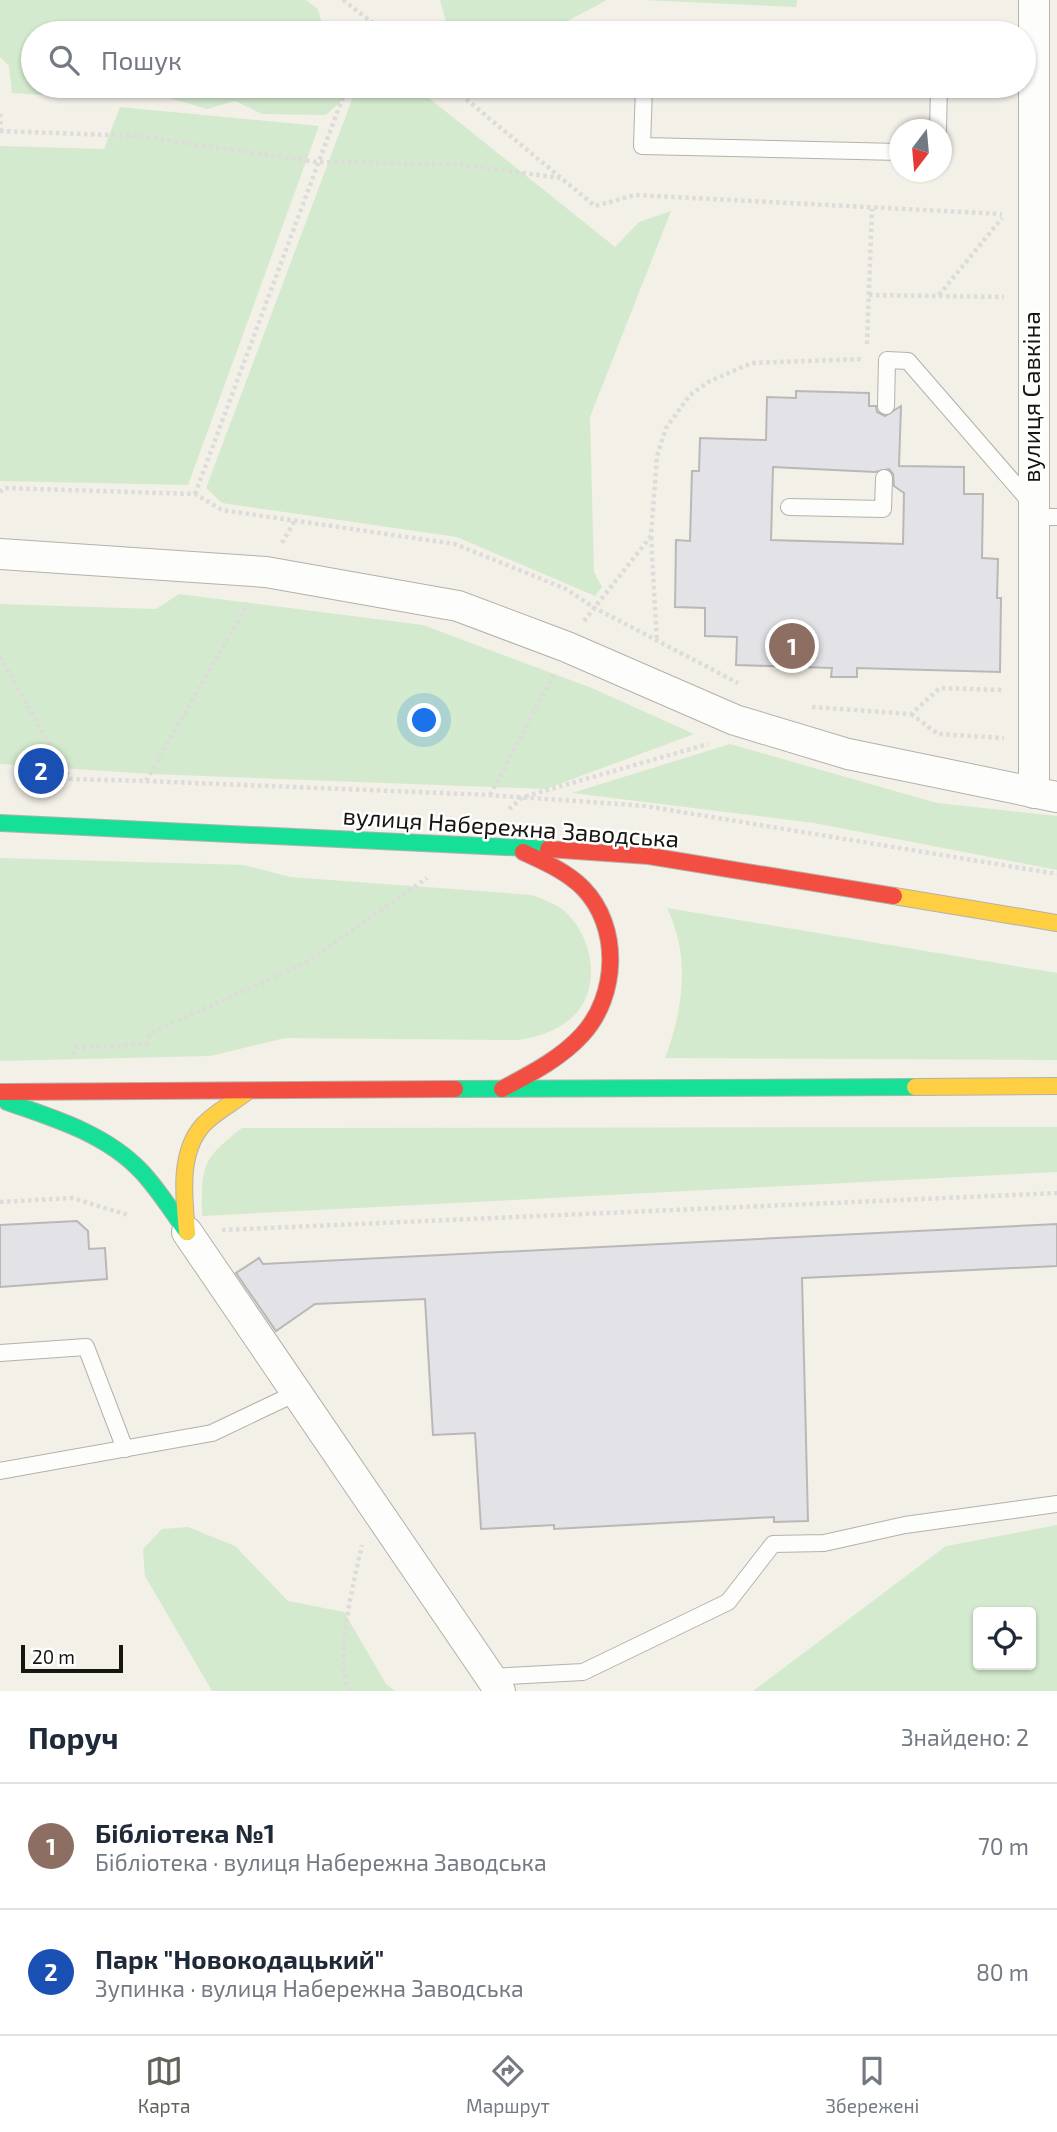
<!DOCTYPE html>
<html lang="uk">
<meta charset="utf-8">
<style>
:root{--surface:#fff;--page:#f6f6f7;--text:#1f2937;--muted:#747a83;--line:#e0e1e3;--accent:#64625c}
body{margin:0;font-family:"Exo 2",sans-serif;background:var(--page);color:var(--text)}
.controls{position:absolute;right:21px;bottom:21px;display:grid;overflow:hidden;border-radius:7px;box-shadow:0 2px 5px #0004}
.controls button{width:63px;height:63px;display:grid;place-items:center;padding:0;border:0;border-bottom:2px solid var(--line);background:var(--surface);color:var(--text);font:35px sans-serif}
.compass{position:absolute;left:889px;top:119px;width:63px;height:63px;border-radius:50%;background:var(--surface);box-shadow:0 2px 5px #0004;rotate:196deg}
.scale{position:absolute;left:21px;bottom:18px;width:102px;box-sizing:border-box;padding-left:7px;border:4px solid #171510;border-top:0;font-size:19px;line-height:24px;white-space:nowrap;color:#171510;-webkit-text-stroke:5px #fff;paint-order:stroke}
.you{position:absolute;left:425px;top:721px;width:24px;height:24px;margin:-18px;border:5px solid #fff;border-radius:50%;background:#1a73e8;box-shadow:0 0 0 10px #1a73e833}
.badge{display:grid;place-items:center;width:46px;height:46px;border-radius:50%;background:var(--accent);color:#fff;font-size:23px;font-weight:700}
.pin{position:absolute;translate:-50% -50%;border:4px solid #fff;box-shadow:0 2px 7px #0006}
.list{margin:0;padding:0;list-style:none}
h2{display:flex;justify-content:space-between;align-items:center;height:91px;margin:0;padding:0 28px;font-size:30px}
h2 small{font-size:23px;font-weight:400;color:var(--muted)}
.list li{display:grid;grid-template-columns:46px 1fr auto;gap:21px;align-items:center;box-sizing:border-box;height:126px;padding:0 28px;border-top:2px solid var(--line)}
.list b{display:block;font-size:26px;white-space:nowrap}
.list p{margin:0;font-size:23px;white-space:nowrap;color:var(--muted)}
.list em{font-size:23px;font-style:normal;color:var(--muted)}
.icon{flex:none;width:38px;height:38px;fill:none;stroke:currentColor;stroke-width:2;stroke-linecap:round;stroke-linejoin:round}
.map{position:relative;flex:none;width:1057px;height:1691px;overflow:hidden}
.search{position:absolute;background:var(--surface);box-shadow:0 2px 5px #0004;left:21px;right:21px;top:21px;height:77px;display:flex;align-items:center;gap:18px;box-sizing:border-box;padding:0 24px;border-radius:38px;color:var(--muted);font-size:26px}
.sheet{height:343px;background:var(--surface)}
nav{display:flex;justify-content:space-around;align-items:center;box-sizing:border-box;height:98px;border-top:2px solid var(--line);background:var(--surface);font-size:19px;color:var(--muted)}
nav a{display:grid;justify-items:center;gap:4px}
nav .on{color:var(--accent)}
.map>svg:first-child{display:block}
.green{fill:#d3eace;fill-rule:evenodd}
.building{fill:#e3e2e7;stroke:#bab8b7;stroke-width:2;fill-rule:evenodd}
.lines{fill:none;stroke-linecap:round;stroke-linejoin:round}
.lane-casing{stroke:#b4b1ab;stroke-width:18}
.street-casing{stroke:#b4b1ab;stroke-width:32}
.fast-casing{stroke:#b4b1ab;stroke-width:18}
.slow-casing{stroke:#b4b1ab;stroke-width:18}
.jam-casing{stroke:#b4b1ab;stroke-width:18}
.path{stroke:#dddcda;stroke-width:4.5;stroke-dasharray:3.5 3.5;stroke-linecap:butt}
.lane{stroke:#fdfdfc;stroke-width:16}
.street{stroke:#fdfdfc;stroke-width:30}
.fast{stroke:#16e098;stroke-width:16}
.slow{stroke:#ffcf43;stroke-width:16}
.jam{stroke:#f24e42;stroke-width:16}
.labels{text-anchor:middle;stroke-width:5;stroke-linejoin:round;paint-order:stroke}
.street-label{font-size:24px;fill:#171510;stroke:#fff}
</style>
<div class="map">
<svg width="1057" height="1691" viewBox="0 0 1057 1691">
<rect width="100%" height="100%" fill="#f3f0e8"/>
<g class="green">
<path d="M 0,0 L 306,0 L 318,9 L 322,24 L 352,27 L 353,33 L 33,33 L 33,86 L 59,86 L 44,95 L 12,93 L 9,66 L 0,57 Z"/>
<path d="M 440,0 L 607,0 L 545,33 L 449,33 Z"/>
<path d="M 642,0 L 797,0 L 796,7 Z"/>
<path d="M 77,86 L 351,86 L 350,93 L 326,115 L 262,114 L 235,101 L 207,109 L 166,97 L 124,93 L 80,96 Z"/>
<path d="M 357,86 L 414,86 L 615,247 L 639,222 L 671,211 L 590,417 L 594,572 L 602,587 L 595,596 L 457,537 L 222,503 L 206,488 Z"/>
<path d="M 120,107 L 319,126 L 188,485 L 0,481 L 0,146 L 104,149 Z"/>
<path d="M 179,594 L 423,625 L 592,688 L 694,734 L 546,789 L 151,774 L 0,764 L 0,604 L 156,609 Z"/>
<path d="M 730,744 L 937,803 L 1057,816 L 1057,870 L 814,823 L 572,793 Z"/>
<path d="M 0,858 L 244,865 L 290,877 L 532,895 C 541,899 554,903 562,909 C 594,935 604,992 569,1020 C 554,1032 537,1037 518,1040 L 285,1038 L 210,1056 L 0,1061 Z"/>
<path d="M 667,908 L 1057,973 L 1057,1060 L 665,1058 C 683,1010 691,957 667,908 Z"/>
<path d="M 1057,1127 L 1057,1172 L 202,1216 C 202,1165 201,1160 242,1128 Z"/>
<path d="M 1057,1525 L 1057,1691 L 753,1691 L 946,1546 ZM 978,1612 L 1031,1612 L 1031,1665 L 978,1665 Z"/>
<path d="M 188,1527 L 235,1546 L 288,1601 L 344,1612 L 386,1684 L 395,1691 L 212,1691 L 145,1576 L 143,1549 L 162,1529 Z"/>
</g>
<g class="building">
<path d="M 796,391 L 869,393 L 869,406 L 876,406 L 877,412 L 885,416 L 901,406 L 899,466 L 964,467 L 964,494 L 983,494 L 982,558 L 998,559 L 997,598 L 1001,598 L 1000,672 L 857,668 L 857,677 L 831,677 L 832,668 L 736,665 L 737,637 L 705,636 L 705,608 L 675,607 L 676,540 L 690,541 L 692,471 L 699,471 L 700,438 L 766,440 L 767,397 L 796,398 ZM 773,467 L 875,472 L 889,469 L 893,474 L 894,486 L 904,493 L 903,544 L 771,540 Z"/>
<path d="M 77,1221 L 88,1231 L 89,1249 L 105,1248 L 107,1279 L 0,1287 L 0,1225 Z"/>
<path d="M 1057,1224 L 1057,1266 L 802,1278 L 808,1521 L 774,1522 L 774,1517 L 554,1529 L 554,1525 L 481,1529 L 475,1433 L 433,1435 L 425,1299 L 315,1304 L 276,1331 L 236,1273 L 259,1258 L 263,1264 Z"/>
</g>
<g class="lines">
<g class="lane-casing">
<g id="lane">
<path d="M 644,86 L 642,146 L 900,152"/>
<path d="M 938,130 L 939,86"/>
<path d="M 886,406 L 887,360 L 908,361 L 1032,504"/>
<path d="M 789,507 L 883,509 L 884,478"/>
<path d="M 1032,517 L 1057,517"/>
<path d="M 0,1353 L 86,1347 L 125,1449"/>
<path d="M 0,1471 L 212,1433 L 296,1393"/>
<path d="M 490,1677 L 583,1672 L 728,1602 L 773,1544 L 824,1543 L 905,1525 L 1057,1504"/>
</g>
</g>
<g class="street-casing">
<g id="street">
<path d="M 0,554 L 266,572 L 458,606 L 567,647 L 735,720 L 848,754 L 1057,797"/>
<path d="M 1034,793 L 1034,0"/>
<path d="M 187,1232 L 500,1691"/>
</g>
</g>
<g class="fast-casing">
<g id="fast">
<path d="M 0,823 L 548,849"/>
<path d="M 455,1089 L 915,1087"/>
<path d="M 7,1102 C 54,1118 106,1134 141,1171 C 159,1190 172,1212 187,1232"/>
</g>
</g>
<g class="slow-casing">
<g id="slow">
<path d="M 894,896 L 1057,923"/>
<path d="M 915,1087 L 1057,1086"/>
<path d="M 187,1232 C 184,1198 178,1153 203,1125 C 215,1112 233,1103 247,1092"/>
</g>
</g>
<g class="jam-casing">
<g id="jam">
<path d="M 548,849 L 649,856 L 894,896"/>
<path d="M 502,1089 C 530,1074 560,1059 582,1035 C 618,996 621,927 583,888 C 566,871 544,862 523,852"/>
<path d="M 0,1092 L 455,1089"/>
</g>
</g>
<g class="path">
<path d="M 343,0 L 386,33"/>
<path d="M 369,33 L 373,22"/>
<path d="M 450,86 L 595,206 L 635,195 L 1002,214"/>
<path d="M 0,114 L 1,131"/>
<path d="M 0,131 L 139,136 L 316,162 L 456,164 L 560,178"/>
<path d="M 869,295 L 1004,297"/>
<path d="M 939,295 L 1002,218"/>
<path d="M 867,344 L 872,209"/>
<path d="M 0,492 L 4,488 L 195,494 L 222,510 L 455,544 L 566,589 L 593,607 L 738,683"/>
<path d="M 195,494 L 347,86"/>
<path d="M 651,537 L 657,642"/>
<path d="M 282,543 L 295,520"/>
<path d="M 584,621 L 651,536 L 657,456 L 666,428 L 690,395 L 710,381 L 752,363 L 862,359"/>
<path d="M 0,657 L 70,779 L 146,781 L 248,603"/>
<path d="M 812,707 L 911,714 L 940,688 L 1003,690"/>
<path d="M 911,714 L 938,734 L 1004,738"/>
<path d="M 146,781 L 490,795 L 645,806 L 1057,874"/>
<path d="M 490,795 L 554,674"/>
<path d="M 509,809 L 523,797 L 708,744"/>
<path d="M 73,1055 L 76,1048 L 146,1044 L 151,1033 L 307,962 L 427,878"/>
<path d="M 0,1202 L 72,1198 L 128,1215"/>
<path d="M 222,1230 L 1057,1193"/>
<path d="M 350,1691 C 332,1667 355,1576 362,1545"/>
</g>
<use href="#lane" class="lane"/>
<use href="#street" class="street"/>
<use href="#fast" class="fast"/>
<use href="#slow" class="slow"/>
<use href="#jam" class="jam"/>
</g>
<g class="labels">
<g class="street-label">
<text transform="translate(1032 397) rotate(-90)" y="8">вулиця Савкіна</text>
<text transform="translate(511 828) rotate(4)" y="8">вулиця Набережна Заводська</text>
</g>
</g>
</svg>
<div class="controls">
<button><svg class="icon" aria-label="locate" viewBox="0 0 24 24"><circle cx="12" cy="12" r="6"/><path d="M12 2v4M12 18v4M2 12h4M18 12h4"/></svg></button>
</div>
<svg class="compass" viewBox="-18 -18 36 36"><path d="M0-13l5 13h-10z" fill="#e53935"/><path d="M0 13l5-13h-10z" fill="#747a83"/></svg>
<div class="scale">20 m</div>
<div class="you"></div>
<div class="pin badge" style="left:792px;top:646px;background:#8d6e63">1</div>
<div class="pin badge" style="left:41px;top:771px;background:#1a4fb4">2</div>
<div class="search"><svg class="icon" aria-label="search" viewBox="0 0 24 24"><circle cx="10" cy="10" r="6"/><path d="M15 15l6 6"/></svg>Пошук</div>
</div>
<section class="sheet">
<h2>Поруч<small>Знайдено: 2</small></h2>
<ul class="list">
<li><span class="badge" style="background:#8d6e63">1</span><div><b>Бібліотека №1</b><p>Бібліотека · вулиця Набережна Заводська</p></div><em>70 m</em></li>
<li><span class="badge" style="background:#1a4fb4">2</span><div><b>Парк &quot;Новокодацький&quot;</b><p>Зупинка · вулиця Набережна Заводська</p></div><em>80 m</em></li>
</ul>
</section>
<nav>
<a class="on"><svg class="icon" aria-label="map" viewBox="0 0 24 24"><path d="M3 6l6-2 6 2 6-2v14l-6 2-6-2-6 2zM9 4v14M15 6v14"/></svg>Карта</a>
<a><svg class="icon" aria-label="directions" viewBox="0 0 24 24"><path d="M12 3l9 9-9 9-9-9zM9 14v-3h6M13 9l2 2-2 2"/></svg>Маршрут</a>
<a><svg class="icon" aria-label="saved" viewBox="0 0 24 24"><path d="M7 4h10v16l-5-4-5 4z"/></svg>Збережені</a>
</nav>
